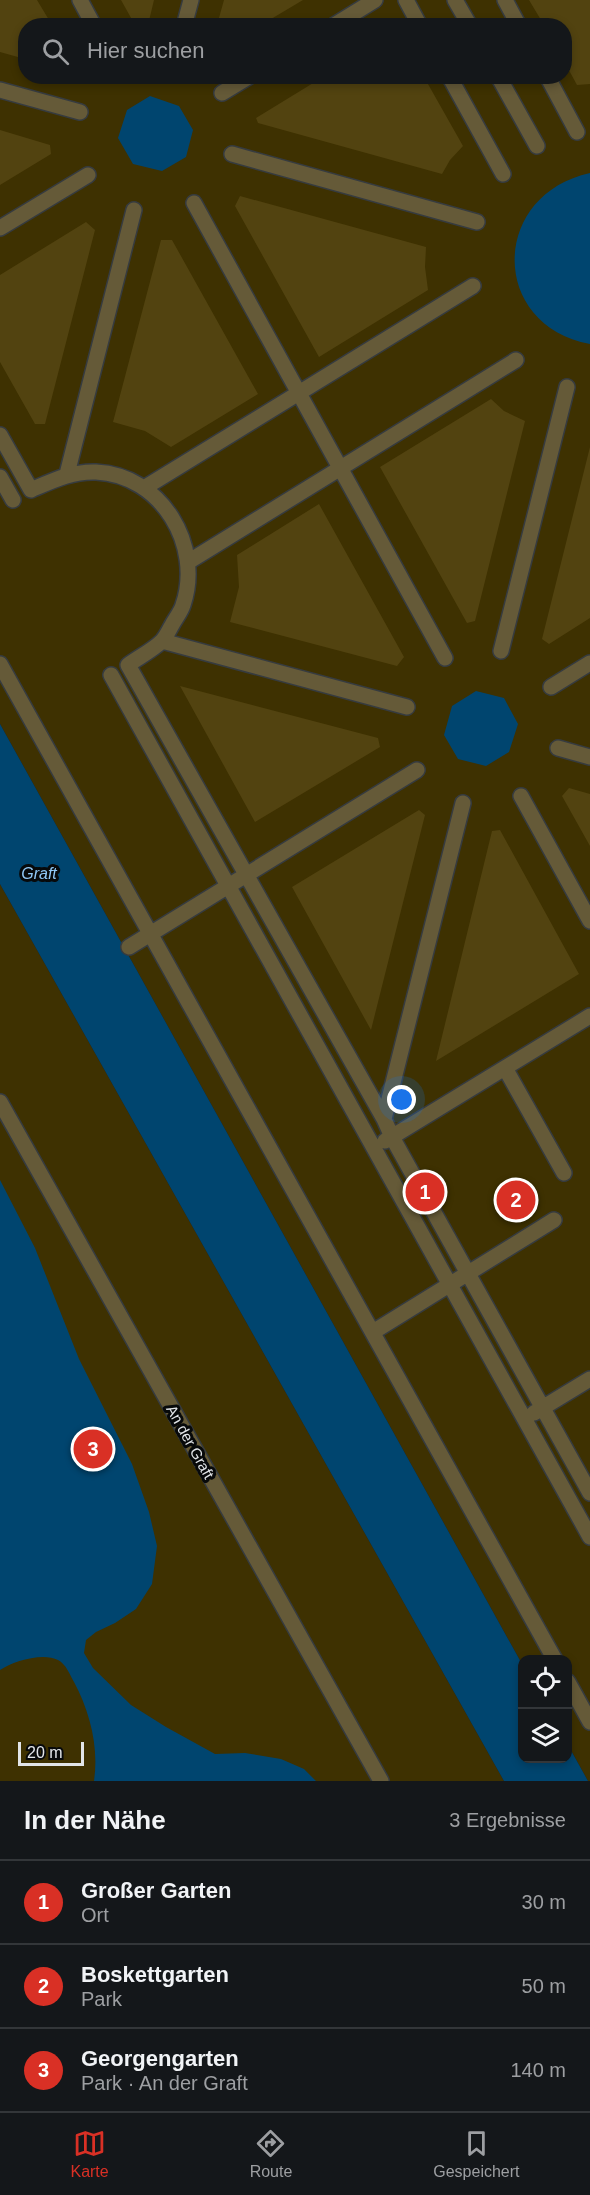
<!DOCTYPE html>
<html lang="de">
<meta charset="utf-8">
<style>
:root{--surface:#14171a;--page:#212427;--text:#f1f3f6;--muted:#9d9fa2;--line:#333639;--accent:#d93025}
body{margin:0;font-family:Arial,sans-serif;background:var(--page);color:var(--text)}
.controls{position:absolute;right:18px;bottom:18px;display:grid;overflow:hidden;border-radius:12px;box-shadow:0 3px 9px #0003}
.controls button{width:54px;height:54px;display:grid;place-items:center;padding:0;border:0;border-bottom:2px solid var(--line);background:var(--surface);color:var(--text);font:30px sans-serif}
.scale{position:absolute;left:18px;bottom:15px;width:66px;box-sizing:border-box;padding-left:6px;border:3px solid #e2e5e8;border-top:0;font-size:16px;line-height:21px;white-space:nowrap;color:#e2e5e8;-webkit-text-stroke:4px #07090a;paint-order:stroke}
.you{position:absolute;left:402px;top:1100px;width:21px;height:21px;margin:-15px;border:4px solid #fff;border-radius:50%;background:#1a73e8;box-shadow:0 0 0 9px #1a73e833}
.badge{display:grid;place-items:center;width:39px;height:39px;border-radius:50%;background:var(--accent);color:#fff;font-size:20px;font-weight:700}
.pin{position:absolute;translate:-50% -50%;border:3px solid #fff;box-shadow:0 2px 6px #0006}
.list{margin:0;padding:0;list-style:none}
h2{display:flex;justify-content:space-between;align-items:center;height:78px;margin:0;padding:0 24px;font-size:26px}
h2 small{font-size:20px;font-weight:400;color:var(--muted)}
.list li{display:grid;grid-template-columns:39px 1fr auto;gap:18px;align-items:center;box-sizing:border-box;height:84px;padding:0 24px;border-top:2px solid var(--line)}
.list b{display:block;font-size:22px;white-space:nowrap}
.list p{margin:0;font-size:20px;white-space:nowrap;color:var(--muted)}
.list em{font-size:20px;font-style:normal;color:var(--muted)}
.icon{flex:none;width:33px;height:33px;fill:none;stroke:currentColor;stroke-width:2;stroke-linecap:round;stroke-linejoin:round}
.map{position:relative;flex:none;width:590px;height:1781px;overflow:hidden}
.search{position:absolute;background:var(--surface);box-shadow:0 3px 9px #0003;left:18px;right:18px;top:18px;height:66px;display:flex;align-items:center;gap:15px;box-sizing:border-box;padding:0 21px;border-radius:24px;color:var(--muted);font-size:22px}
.sheet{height:330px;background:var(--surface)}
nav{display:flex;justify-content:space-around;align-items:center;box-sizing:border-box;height:84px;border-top:2px solid var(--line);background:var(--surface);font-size:16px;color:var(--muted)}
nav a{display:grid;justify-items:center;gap:3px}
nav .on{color:var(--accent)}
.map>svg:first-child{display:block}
</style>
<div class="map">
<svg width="590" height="1781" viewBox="0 0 590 1781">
<rect width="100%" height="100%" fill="#1a1f23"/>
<path fill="#3e3101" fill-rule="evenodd" d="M0,0H590V1781H588L568,1745V1660H522V1664L0,724ZM26,26H564V76H26Z
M0,884L504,1781H385L0,1093Z
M0,1117L373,1781H0Z"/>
<path fill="#524310" d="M0,0H37L52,25L26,26L25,59L0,52Z
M121,0H154L148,25H135Z
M224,0H303L261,25H217Z
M529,0H590V84L577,85L565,63L564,26L544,25Z
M323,77H424L463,146L450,160L442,174L258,123L256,118Z
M0,130L50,145L51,154L0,185Z
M240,196L426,247L425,267L428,290L319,357L235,206Z
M86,222L95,230L45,424H35L0,362V275Z
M161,240H172L258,394L171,447L145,431L113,422Z
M491,399L504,411L525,421L475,621L467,623L380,467Z
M590,447V618L549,644L542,639Z
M319,504L404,657L397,666L230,622L239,587L237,555Z
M180,686L378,738L380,747L255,822Z
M569,788L590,794V846L562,796Z
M419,810L425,815L371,1030L292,887Z
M500,830L579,974L436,1061L492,831Z"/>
<path fill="#00456f" d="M150,96L179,106L193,130L186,157L162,171L133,164L118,138L127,110Z
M590,173V344C489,325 490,195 590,173Z
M476,691L504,698L518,724L509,752L486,766L458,759L444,735L452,706Z
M0,724L522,1664V1758H568V1745L588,1781H504L0,884Z
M0,1180L35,1248L79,1359L132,1464L149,1512L157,1546L152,1584L136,1609L115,1623L96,1632L86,1640L84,1653L93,1668L131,1705L166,1727L215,1754L245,1753L281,1759L304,1769L316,1781H94C99,1747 90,1712 74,1682C70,1675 66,1664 58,1660C43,1652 13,1661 0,1670Z"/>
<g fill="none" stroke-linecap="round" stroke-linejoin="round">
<g stroke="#363b3f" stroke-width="18">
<path id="pedestrian" d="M80,0L94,26
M406,0L420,26
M455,0L470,26
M505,0L519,26
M184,26L191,0
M333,26L375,0
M449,76L503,174
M498,76L537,146
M547,76L577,132
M0,90L80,112
M222,93L250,76
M232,154L477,222
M194,203L445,658
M0,228L88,175
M0,435L31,490C52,481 72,471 96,472C162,475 203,546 183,605C181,612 175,619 172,625C169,630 166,637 162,641C153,650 139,657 128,665L384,1119L392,1137L590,1493
M67,474L134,210
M0,477L13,500
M144,488L473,286
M188,562L516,360
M162,641L407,707
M501,651L567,387
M0,664L555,1660
M111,675L590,1537
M551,687L590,663
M558,748L590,757
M521,796L590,921
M129,947L417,770
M505,1068L564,1173
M384,1119L463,803
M385,1141L590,1016
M373,1332L554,1220
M534,1413L590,1379
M568,1682L590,1722"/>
</g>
<g stroke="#363b3f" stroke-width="18">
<path id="minor" d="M0,1102L381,1781"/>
</g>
<use href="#pedestrian" stroke="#655a38" stroke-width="15"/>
<use href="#minor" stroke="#655a38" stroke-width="15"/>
</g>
<g text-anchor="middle" stroke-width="6" stroke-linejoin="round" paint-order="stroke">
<g font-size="15" fill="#e2e5e8" stroke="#07090a">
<text transform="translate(190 1442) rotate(61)" y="5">An der Graft</text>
</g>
<g font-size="16" font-style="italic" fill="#90c8f6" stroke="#07090a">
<text x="39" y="879">Graft</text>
</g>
</g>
</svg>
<div class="controls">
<button><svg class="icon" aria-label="locate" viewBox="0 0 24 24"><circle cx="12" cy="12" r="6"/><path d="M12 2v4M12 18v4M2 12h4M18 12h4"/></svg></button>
<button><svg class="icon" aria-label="layers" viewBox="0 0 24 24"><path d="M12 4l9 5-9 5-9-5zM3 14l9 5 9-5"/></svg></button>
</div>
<div class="scale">20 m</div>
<div class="you"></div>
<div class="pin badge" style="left:425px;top:1192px">1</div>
<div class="pin badge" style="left:516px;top:1200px">2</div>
<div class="pin badge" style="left:93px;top:1449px">3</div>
<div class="search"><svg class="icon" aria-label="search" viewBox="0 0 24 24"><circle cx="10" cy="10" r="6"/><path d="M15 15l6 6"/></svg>Hier suchen</div>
</div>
<section class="sheet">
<h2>In der Nähe<small>3 Ergebnisse</small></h2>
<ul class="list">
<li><span class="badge">1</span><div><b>Großer Garten</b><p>Ort</p></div><em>30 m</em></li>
<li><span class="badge">2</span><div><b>Boskettgarten</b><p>Park</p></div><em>50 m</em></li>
<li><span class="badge">3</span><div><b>Georgengarten</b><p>Park · An der Graft</p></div><em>140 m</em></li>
</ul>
</section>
<nav>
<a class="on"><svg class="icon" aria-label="map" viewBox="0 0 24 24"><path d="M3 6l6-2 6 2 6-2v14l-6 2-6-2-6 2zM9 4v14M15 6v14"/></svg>Karte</a>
<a><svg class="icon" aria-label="directions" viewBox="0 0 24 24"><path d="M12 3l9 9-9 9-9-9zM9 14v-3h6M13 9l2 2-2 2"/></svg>Route</a>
<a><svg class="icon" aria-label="saved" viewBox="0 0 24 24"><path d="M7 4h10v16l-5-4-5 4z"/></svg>Gespeichert</a>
</nav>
